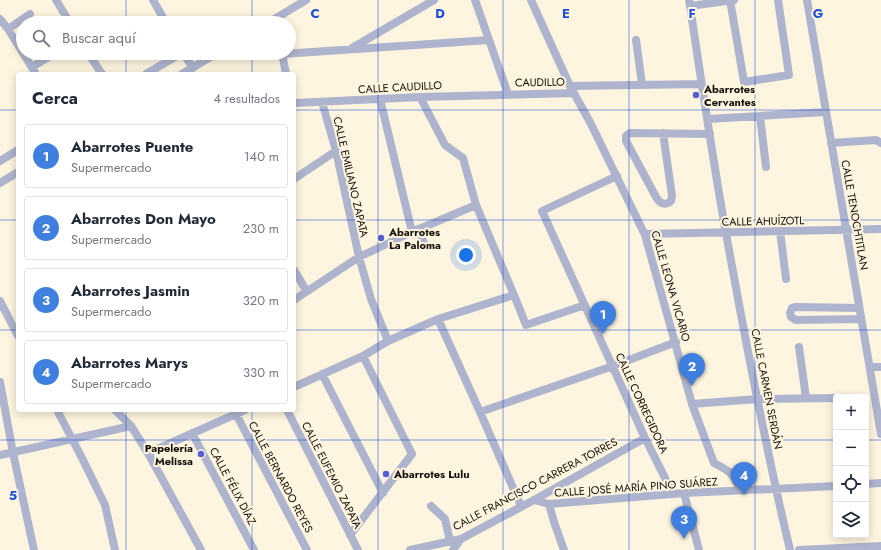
<!DOCTYPE html>
<html lang="es">
<meta charset="utf-8">
<style>
:root{--surface:#fff;--page:#f2f2f3;--text:#1f2937;--muted:#747a83;--line:#e0e1e3;--accent:#555dd4}
body{margin:0;font-family:Jost,sans-serif;background:var(--page);color:var(--text)}
.controls{position:absolute;right:12px;bottom:12px;display:grid;overflow:hidden;border-radius:4px;box-shadow:0 2px 10px #0003}
.controls button{width:36px;height:36px;display:grid;place-items:center;padding:0;border:0;border-bottom:1px solid var(--line);background:var(--surface);color:var(--text);font:20px sans-serif}
.you{position:absolute;left:466px;top:255px;width:14px;height:14px;margin:-10px;border:3px solid #fff;border-radius:50%;background:#1a73e8;box-shadow:0 0 0 6px #1a73e833}
.badge{display:grid;place-items:center;width:26px;height:26px;border-radius:50%;background:var(--accent);color:#fff;font-size:13px;font-weight:700}
.pin{position:absolute;translate:-50% -33px;filter:drop-shadow(0 1px 2px #0008)}
.pin::after{content:'';position:absolute;top:21px;width:14px;height:12px;background:inherit;clip-path:polygon(0 0,100% 0,50% 100%)}
.list{margin:0;padding:0;list-style:none}
h2{display:flex;justify-content:space-between;align-items:center;height:52px;margin:0;padding:0 16px;font-size:17px}
h2 small{font-size:13px;font-weight:400;color:var(--muted)}
.list li{display:grid;grid-template-columns:26px 1fr auto;gap:12px;align-items:center;box-sizing:border-box;height:64px;margin:0 8px 8px;padding:0 8px;border:1px solid var(--line);border-radius:4px}
.list b{display:block;font-size:15px;white-space:nowrap}
.list p{margin:0;font-size:13px;white-space:nowrap;color:var(--muted)}
.list em{font-size:13px;font-style:normal;color:var(--muted)}
.icon{flex:none;width:22px;height:22px;fill:none;stroke:currentColor;stroke-width:2;stroke-linecap:round;stroke-linejoin:round}
.map{position:relative;flex:none;width:881px;height:550px;overflow:hidden}
.search{position:absolute;background:var(--surface);box-shadow:0 2px 10px #0003;left:16px;top:16px;width:280px;height:44px;display:flex;align-items:center;gap:10px;box-sizing:border-box;padding:0 14px;border-radius:22px;color:var(--muted);font-size:15px}
.panel{position:absolute;background:var(--surface);box-shadow:0 2px 10px #0003;left:16px;top:72px;width:280px;height:340px;border-radius:4px}
.map>svg:first-child{display:block}
</style>
<div class="map">
<svg width="881" height="550" viewBox="0 0 881 550">
<rect width="100%" height="100%" fill="#fdf5df"/>
<g fill="none" stroke-linecap="round" stroke-linejoin="round">
<path stroke="#aeb4cd" stroke-width="8" d="M56,0L70,23
M153,0L166,23
M475,0L508,94
M531,0L570,86L591,124L645,235L692,404L714,463C729,471 734,473 740,490
M689,0C701,78 712,156 726,233C745,339 765,445 790,550
M730,0L744,82L789,75L778,0
M807,0L881,434
M690,6L734,0
M0,19L8,29L36,74
M268,23L306,0
M8,29L30,14
M636,40L642,84
M352,48L434,0
M88,53L102,74
M183,53L193,68
M282,53L286,74
M282,54L489,40
M32,67L55,53
M146,74L182,53
M182,74L217,53
M570,86L702,84
M420,97L445,145L463,158L476,205L514,295L526,325L585,305
M380,99L412,232
M322,102L336,151L359,257L371,299L388,341
M294,103L420,97L574,93
M760,116L766,167
M708,119L826,112
M663,133L672,196L671,201C665,206 660,204 656,197L626,141V136L630,133L710,134
M831,143L876,140L881,143
M0,161L18,150
M617,176L542,211L645,438L673,494
M294,179L336,151
M0,183L18,172
M418,229L424,243
M780,231L786,279
M645,234L881,229
M294,270L306,290
M294,300L359,257L412,232L476,205
M0,301L18,336
M859,308L796,307L792,308L790,313L791,317L796,320L861,319
M438,319L480,412L521,506
M799,347L806,398
M870,367H881
M322,374L383,493
M0,382L13,453L34,550
M294,387L363,356L388,341L438,319L514,295
M692,404L757,399L836,398
M57,410L83,460L105,505L115,550
M115,410L131,426L148,453L201,550
M287,410L358,550
M480,412L613,366L676,342
M236,414L307,550
M192,433L254,550
M148,453L245,410
M0,455L131,426
M866,484L881,483
M684,493L699,550
M534,500L549,504L684,493L836,486
M549,504L554,522L564,550
M431,506L445,519L450,541
M350,535L412,454L363,356
M410,550L461,539L534,500L645,438
M453,550L461,539
M799,550L881,546"/>
</g>
<path fill="none" stroke="#1d4ed8" stroke-width="1" stroke-opacity="0.55" d="M126,0V23M252,0V23M378,0V550M503,0V550M629,0V550M755,0V550M126,53V74M252,53V74M0,110H18M294,110H881M0,220H18M294,220H881M0,330H18M294,330H881M126,410V550M252,410V550M0,440H836M866,440H881"/>
<g fill="#555dd4" stroke="#fdf5df" stroke-width="1.5">
<circle cx="696" cy="95" r="4"/>
<circle cx="381" cy="238" r="4"/>
<circle cx="201" cy="454" r="4"/>
<circle cx="386" cy="474" r="4"/>
</g>
<g text-anchor="middle" stroke-width="4" stroke-linejoin="round" paint-order="stroke">
<g font-size="11" fill="#120f08" stroke="#fdf5df">
<text transform="translate(540 82) rotate(-1)" y="4">CAUDILLO</text>
<text transform="translate(400 87) rotate(-3)" y="4">CALLE CAUDILLO</text>
<text transform="translate(351 177) rotate(77)" y="4">CALLE EMILIANO ZAPATA</text>
<text transform="translate(855 215) rotate(80)" y="4">CALLE TENOCHTITLAN</text>
<text transform="translate(763 221) rotate(-1)" y="4">CALLE AHUÍZOTL</text>
<text transform="translate(671 286) rotate(74)" y="4">CALLE LEONA VICARIO</text>
<text transform="translate(767 389) rotate(79)" y="4">CALLE CARMEN SERDÁN</text>
<text transform="translate(642 403) rotate(65)" y="4">CALLE CORREGIDORA</text>
<text transform="translate(332 475) rotate(63)" y="4">CALLE EUFEMIO ZAPATA</text>
<text transform="translate(281 477) rotate(62)" y="4">CALLE BERNARDO REYES</text>
<text transform="translate(535 484) rotate(-28)" y="4">CALLE FRANCISCO CARRERA TORRES</text>
<text transform="translate(233 486) rotate(62)" y="4">CALLE FÉLIX DÍAZ</text>
<text transform="translate(636 487) rotate(-4)" y="4">CALLE JOSÉ MARÍA PINO SUÁREZ</text>
</g>
<g font-size="11" font-weight="bold" fill="#120f08" stroke="#fdf5df" text-anchor="start">
<text x="704" y="93">Abarrotes<tspan x="704" dy="13">Cervantes</tspan></text>
<text x="389" y="236">Abarrotes<tspan x="389" dy="13">La Paloma</tspan></text>
<text x="193" y="452" text-anchor="end">Papelería<tspan x="193" dy="13">Melissa</tspan></text>
<text x="394" y="478">Abarrotes Lulu</text>
</g>
</g>
<g font-size="13" text-anchor="middle" font-weight="bold" fill="#1d4ed8" stroke="#fdf5df" stroke-width="4" stroke-linejoin="round" paint-order="stroke">
<text x="315" y="18">C</text>
<text x="440" y="18">D</text>
<text x="566" y="18">E</text>
<text x="692" y="18">F</text>
<text x="818" y="18">G</text>
<text x="13" y="500">5</text>
</g>
</svg>
<div class="controls">
<button>+</button>
<button>−</button>
<button><svg class="icon" aria-label="locate" viewBox="0 0 24 24"><circle cx="12" cy="12" r="6"/><path d="M12 2v4M12 18v4M2 12h4M18 12h4"/></svg></button>
<button><svg class="icon" aria-label="layers" viewBox="0 0 24 24"><path d="M12 4l9 5-9 5-9-5zM3 14l9 5 9-5"/></svg></button>
</div>
<div class="you"></div>
<div class="pin badge" style="left:603px;top:334px;background:#3f7fe0">1</div>
<div class="pin badge" style="left:692px;top:386px;background:#3f7fe0">2</div>
<div class="pin badge" style="left:684px;top:539px;background:#3f7fe0">3</div>
<div class="pin badge" style="left:744px;top:495px;background:#3f7fe0">4</div>
<div class="search"><svg class="icon" aria-label="search" viewBox="0 0 24 24"><circle cx="10" cy="10" r="6"/><path d="M15 15l6 6"/></svg>Buscar aquí</div>
<section class="panel">
<h2>Cerca<small>4 resultados</small></h2>
<ul class="list">
<li><span class="badge" style="background:#3f7fe0">1</span><div><b>Abarrotes Puente</b><p>Supermercado</p></div><em>140 m</em></li>
<li><span class="badge" style="background:#3f7fe0">2</span><div><b>Abarrotes Don Mayo</b><p>Supermercado</p></div><em>230 m</em></li>
<li><span class="badge" style="background:#3f7fe0">3</span><div><b>Abarrotes Jasmin</b><p>Supermercado</p></div><em>320 m</em></li>
<li><span class="badge" style="background:#3f7fe0">4</span><div><b>Abarrotes Marys</b><p>Supermercado</p></div><em>330 m</em></li>
</ul>
</section>
</div>
